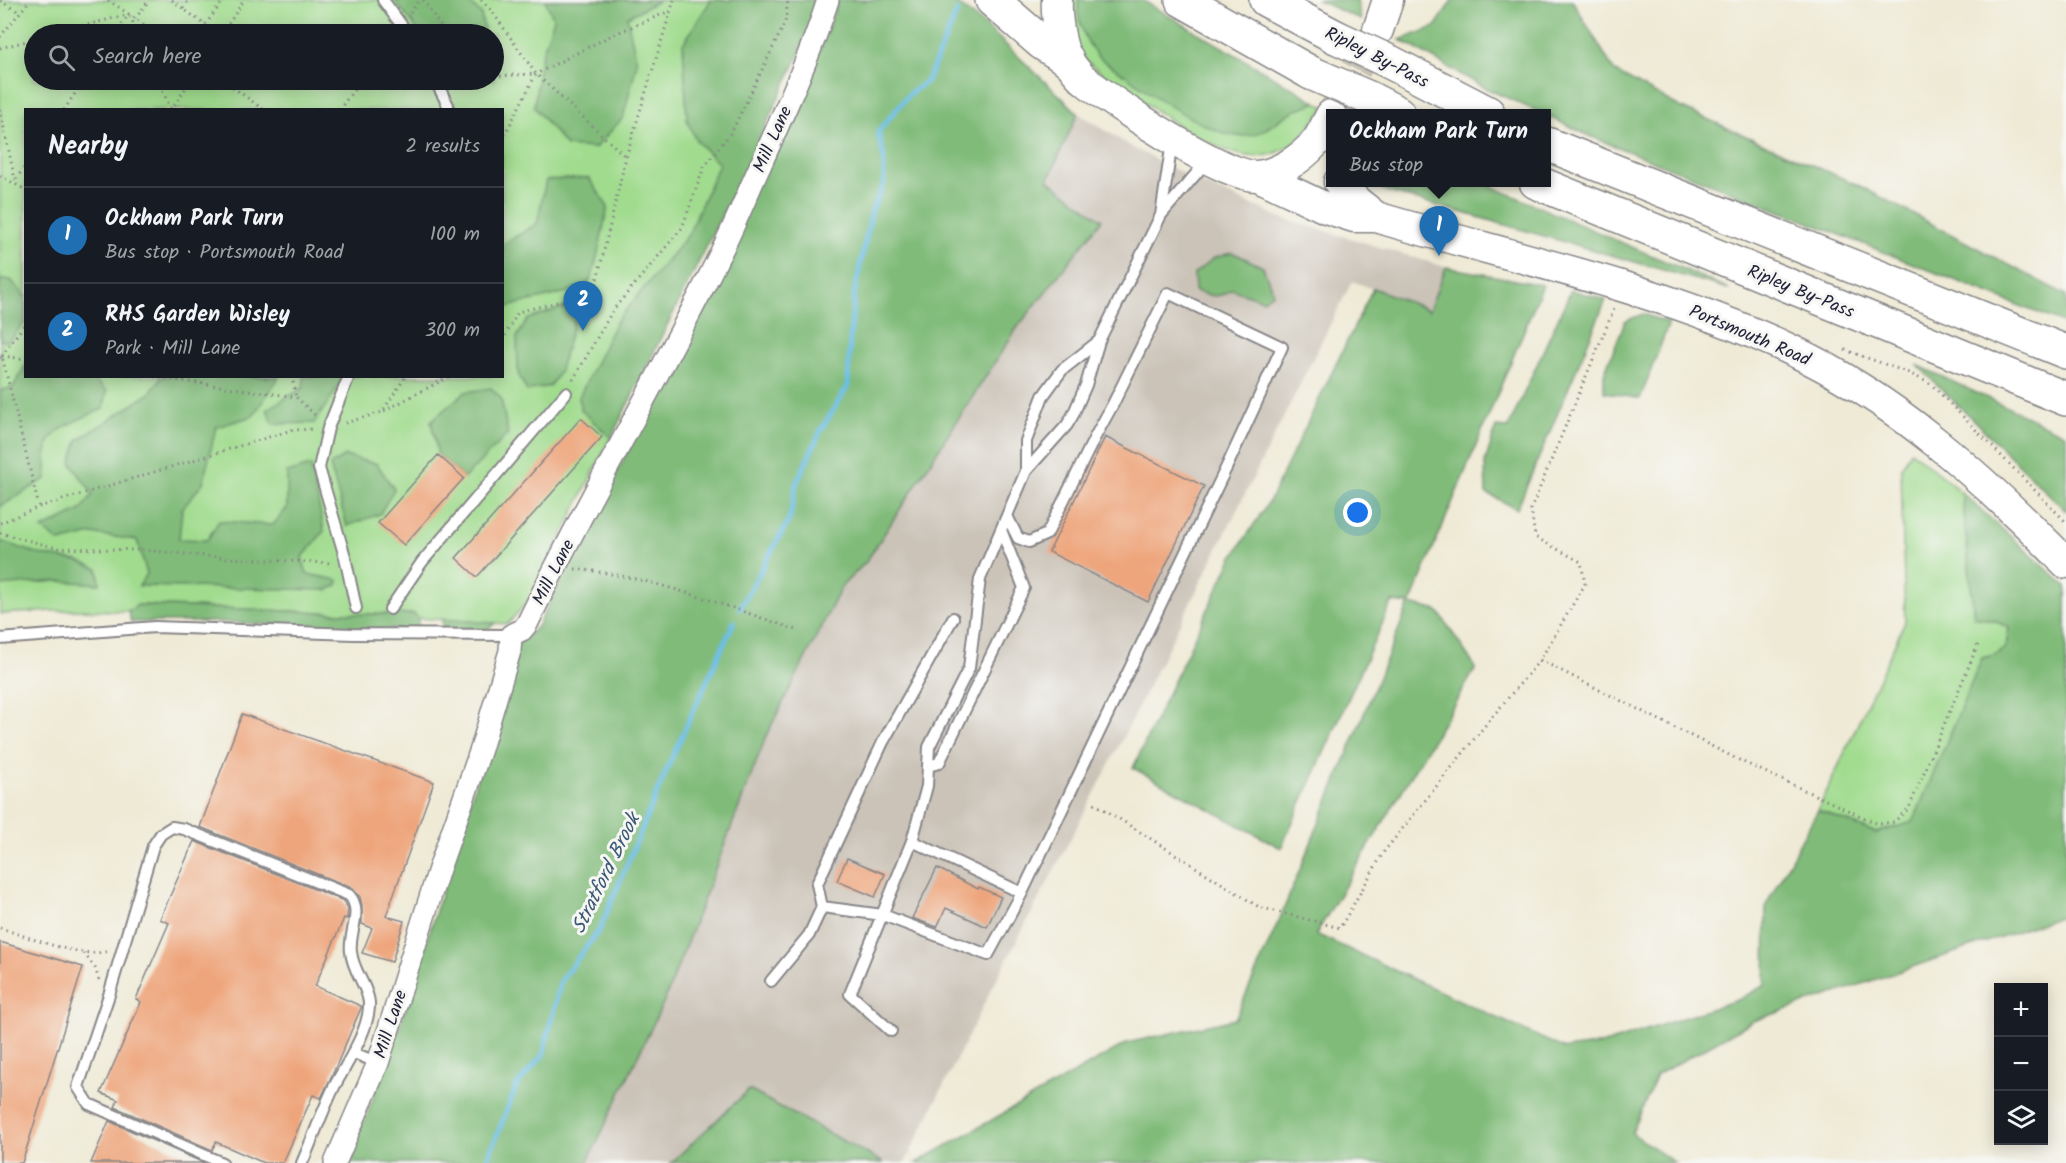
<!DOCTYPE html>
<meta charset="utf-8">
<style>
:root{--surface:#171b24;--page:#242831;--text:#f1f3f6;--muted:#9ea1a6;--line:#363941;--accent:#1f6fb2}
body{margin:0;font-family:Kalam,sans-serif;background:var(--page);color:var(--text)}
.controls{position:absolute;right:18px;bottom:18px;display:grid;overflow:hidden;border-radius:0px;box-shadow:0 3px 15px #0003}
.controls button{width:54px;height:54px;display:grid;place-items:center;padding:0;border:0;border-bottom:2px solid var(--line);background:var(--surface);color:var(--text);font:30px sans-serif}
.you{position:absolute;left:1358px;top:513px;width:21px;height:21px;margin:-15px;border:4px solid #fff;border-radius:50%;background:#1a73e8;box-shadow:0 0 0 9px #1a73e833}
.badge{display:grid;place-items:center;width:39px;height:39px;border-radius:50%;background:var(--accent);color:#fff;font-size:20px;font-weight:700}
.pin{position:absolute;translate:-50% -50px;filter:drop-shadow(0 2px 3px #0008)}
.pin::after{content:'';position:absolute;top:32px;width:21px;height:18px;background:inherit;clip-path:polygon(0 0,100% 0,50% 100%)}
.popup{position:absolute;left:1326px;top:109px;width:225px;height:78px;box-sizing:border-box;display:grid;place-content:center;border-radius:0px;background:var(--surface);filter:drop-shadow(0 2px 4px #0005);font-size:20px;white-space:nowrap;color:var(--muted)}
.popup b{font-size:22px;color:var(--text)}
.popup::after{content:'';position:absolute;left:50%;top:100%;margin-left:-12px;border:12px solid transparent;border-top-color:var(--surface)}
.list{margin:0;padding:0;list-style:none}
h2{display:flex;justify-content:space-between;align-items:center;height:78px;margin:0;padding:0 24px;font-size:26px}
h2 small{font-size:20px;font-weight:400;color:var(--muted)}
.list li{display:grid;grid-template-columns:39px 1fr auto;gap:18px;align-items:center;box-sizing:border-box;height:96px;padding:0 24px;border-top:2px solid var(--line)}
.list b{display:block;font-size:22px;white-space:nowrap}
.list p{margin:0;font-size:20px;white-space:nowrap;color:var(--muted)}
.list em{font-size:20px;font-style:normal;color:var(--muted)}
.icon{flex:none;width:33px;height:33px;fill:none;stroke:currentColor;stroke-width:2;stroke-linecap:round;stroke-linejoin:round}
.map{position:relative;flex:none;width:2066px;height:1163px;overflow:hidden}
.search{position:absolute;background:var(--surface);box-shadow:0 3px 15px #0003;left:24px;top:24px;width:480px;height:66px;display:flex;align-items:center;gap:15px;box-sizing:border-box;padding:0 21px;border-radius:33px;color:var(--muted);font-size:22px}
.panel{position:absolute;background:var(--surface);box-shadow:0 3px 15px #0003;left:24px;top:108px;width:480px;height:270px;border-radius:0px}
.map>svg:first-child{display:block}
</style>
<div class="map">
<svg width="2066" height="1163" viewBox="0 0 2066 1163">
<rect width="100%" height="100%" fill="#f6f6f2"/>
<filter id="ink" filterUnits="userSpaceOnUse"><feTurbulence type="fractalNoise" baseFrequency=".0167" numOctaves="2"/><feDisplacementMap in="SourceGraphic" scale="12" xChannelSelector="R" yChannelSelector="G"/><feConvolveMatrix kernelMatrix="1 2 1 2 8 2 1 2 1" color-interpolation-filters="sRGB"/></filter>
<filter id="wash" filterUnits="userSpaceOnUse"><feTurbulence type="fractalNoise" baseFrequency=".008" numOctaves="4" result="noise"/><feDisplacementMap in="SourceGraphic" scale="24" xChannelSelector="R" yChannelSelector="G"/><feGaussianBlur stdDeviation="1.35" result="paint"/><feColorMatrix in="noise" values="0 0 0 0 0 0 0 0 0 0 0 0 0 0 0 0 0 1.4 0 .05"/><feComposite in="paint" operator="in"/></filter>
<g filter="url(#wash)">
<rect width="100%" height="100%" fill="#efead5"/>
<path fill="#cbc3b8" d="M1078,113L1135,149L1204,184L1282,218L1446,267L1429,310L1352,281L1104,775L992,988L905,1163H884L749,1090L671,1163H587L666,997L767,734L842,586L866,562L1017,328L1101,221L1048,180Z"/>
<path fill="#a0db8e" stroke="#617e64" stroke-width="1.5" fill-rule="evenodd" d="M0,0H819L747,165L531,597L508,624L418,618L414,614H365L139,605L128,611L73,610L0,614ZM34,34H494V80H34ZM26,110H502V376H26Z
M1066,0H1079C1076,20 1086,39 1097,56L1226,134C1256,139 1262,132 1286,115C1294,110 1306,106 1316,102L1325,107C1307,130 1295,151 1263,156C1222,163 1150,106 1118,84C1106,75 1083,62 1076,49C1071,40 1068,11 1066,0Z
M1911,451L1962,493L1974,617L1994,620L2009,628L2006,647L1994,655L1982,659L1913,822L1876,833L1818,810L1905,622L1901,468Z"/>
<path fill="#80bb79" stroke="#516e5a" stroke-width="1.5" d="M394,0H467L481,14L485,34H421Z
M545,0H660L627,17L637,63L623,118L595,148L566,146L534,107L541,57L554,19Z
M711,0H819L798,57L747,165L611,438L581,410L579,397L616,322L688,235L719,164L696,140L687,120L683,44Z
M838,0H952L984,24L1078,113L1048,180L1102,220L1017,328L866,562L842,586L767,734L666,997L587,1163H344L367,1115L402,1020L519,644L537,627L648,412L822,45Z
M1079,0H1142L1316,102C1307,106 1295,109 1287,115C1269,126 1261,137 1238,136C1206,134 1145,90 1119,71C1111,66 1102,61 1097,55C1085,41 1075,17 1079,0Z
M1317,0H1357L1361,20Z
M1452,0H1572L1615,72L1682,108L1858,185L2066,295V324L1592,137L1547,116V113H1541L1487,89L1400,40L1435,27Z
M589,178L608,207C604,221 596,270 590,280C580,294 522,300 503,309V244L537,224L546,180Z
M1366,183H1484L1729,289L1369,186Z
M1231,253L1236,254L1263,267L1273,293L1263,300L1231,289C1220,300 1208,295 1195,291L1194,274L1214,258Z
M1446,267L1543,285L1410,604L1438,611L1476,668L1316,934L1565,1049L1604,1044L1740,999L1765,985L1766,905L1818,810L1876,833L1913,822L1982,658L1994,655L2006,647L2009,628L1994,620L1974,617L1962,493L2066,586V915L1753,1021L1657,1075L1632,1133L1675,1163H916L1127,1043L1235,1019L1280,918L1409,604L1392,602L1281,848L1133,768L1232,558L1270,500L1373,288L1429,310Z
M0,280H11L25,296V322L8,342L0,340Z
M1571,290L1606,300L1517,509L1486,493L1485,462L1496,427L1508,428Z
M561,308L577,311L559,373L550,386L527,391L518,374L517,337L528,319Z
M1643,314L1669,323L1640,399L1604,392V374L1625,321Z
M1917,365L2066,435V511Z
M25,366L26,376L82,377L93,379L107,391L103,409C87,416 55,427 48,444C45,454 46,468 47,478L0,507V391L13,387Z
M163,376L279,377L253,416L216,427L203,483L182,509L179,539L207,540L219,521L273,525L287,508V473L311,466L324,531L302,558L307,574L338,580V585L328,590L139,586L147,574L137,540L92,534L60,542L42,529L81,510L93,494L71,463L78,440L149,394Z
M304,377H343L342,382L314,423L273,424L267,409L303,388Z
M491,388L501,398L508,434L464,478L438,455L431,421L465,392Z
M345,456L377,464L394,489L380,514L347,526L330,465Z
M0,541L42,555L78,561L98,569L100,584L57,581L0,586Z
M138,605L365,614H414L418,618V629H371L218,622H131L128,611Z
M442,619L495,623L487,630L443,628Z
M749,1090L884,1163H671Z"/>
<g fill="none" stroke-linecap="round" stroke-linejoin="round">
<path stroke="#69bde5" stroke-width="5" d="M740,608L790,518L796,484L821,430L848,386L850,338L855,290L872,210L884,183V159L878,132L909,94L927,81L958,10
M486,1163L517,1085L543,1055L561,980L600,929L669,764L734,622"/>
</g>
<g id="blocks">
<path fill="#eea57c" d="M581,418L602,437L477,577L456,558Z
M1105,437L1204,486L1148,602L1049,552Z
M438,455L464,478L404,545L378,523Z
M242,714L434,782L386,916L404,921L392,962L362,953L372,928L362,924V906L360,897L352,888L200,827Z
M194,841L344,901L348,909L347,919L344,918L315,986L361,1006V1008L334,1071L321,1098L313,1095L283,1163H264L216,1142L212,1150L115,1107L118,1100L101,1093L141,1002L136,999L169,923L160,919Z
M847,858L885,874L875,897L837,881Z
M937,868L978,889L979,887L1001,897L987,927L946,908L937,927L912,918Z
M0,942L83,967L22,1163H0Z
M109,1121L204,1163H91Z"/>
</g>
</g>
<g filter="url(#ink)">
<use href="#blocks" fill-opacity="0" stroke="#888688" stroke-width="1.5"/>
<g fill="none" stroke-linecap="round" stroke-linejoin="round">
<path stroke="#c6c2b6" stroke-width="30" stroke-dasharray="30 15" stroke-linecap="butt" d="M1334,109L1378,30"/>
<g stroke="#888688" stroke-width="14">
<path id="service" d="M383,0L408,34
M435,80L448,105L447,110
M1161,215L1172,142
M349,376L328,428L319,468L345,557L356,608
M1026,471V441L1043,396L1062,370L1099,341
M390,609L422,562L566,393
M953,618L883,742L817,884L822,907L883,915L988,955L1022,893
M0,639L155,627L353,634L511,635
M928,766L939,763L1024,588L1001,530
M912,841L1022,893L1229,462L1282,347L1168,293L1113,404L1095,437L1047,534L1029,542L1018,538L1007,516
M771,981L809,935L822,907
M891,1031L850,994L912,841L927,786L929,747L969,668L980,579L1026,471L1067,425L1073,415L1086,385L1099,341L1161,215L1201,168L1211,165
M354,1053L378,1063
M222,1163L89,1104L78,1087L109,995L153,846L161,834L172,827L184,829L349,895C364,911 348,933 351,952C353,972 368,986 369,1003C370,1030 346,1064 334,1087C322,1112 313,1138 302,1163"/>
</g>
<g stroke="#888688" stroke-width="24">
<path id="minor" d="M335,1163L378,1063L439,869L481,749L510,651L511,635L522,630L527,624C587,499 659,379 720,254C735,225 747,194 761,164C785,110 810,56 828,0"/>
</g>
<g stroke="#888688" stroke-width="33">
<path id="secondary" d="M1057,0C1056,15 1060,49 1069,62C1074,69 1080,77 1087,82C1114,104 1226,178 1257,176C1278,174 1301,159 1315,143C1322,135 1326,124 1331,115
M1378,30L1388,0
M1258,176L1326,208L1354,217H1376C1514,258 1656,287 1787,348C1895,398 1984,479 2066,563
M1339,182L1356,201L1376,217"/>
</g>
<g stroke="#888688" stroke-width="36">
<path id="trunk" d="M992,0L1042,43L1067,59
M1182,0L1311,73
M1266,0L1336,37
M1390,62L1488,113
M1369,98L1398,113
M1547,144L2066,352
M1536,182L2066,399"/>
</g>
<path stroke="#888688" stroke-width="3" stroke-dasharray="1.5 4.5" stroke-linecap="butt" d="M108,0L158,34
M172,0L205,25L224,0
M423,0L446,34
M481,0L491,10L536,74L626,157
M0,1L21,13
M183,8L189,0
M410,13L419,0
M130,16L138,34
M135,19L149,0
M53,34L129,14
M115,34L129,14
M222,34L244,0
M0,37L30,0
M0,48L34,39
M494,76L536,74
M158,80L171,110
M223,80L264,110
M0,109L15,180
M64,110L84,80
M171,110L191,80
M339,110L361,80
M502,140L536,74L612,35L670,11
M0,176L26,190
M16,179L26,165
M502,341L518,312L594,293L626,157L674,0
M1845,350L1909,373L1931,384L2066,522
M2,356L26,322
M2,356L26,359
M0,358L2,356L39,507
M148,376L296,397L317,417
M292,376L296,397
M573,380L613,310L682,228L704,167L732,131L785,23L788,0
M384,411L450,376
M345,423L382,412L406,376
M0,523L39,507L292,430L315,429
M0,533L57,548L143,550L227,558L332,563
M575,569C651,576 725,606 797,630
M1540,660L1743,762L1878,824L1894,822L1909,808L1979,642
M1094,803L1259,907L1340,928L1383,853L1487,723L1540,660L1585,584L1581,562L1535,537L1531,509L1614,309
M0,928C26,936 84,960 108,951
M84,953L95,968L99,980"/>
<use href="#service" stroke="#fff" stroke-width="10"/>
<use href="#minor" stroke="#fff" stroke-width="21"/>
<use href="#secondary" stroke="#fff" stroke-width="30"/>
<use href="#trunk" stroke="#fff" stroke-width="33"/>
<g stroke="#888688" stroke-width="36" stroke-linecap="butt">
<path id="trunk-bridge" d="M1336,37L1390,62
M1311,73L1369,98"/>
</g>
<use href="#trunk-bridge" stroke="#fff" stroke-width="33"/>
</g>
</g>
<g text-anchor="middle" stroke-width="6" stroke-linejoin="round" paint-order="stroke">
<g font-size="18" fill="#22223b" stroke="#f6f6f2">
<text transform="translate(1377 57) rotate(27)" y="6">Ripley By-Pass</text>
<text transform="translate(772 139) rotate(-66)" y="6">Mill Lane</text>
<text transform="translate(1801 291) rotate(22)" y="6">Ripley By-Pass</text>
<text transform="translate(1750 335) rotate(23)" y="6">Portsmouth Road</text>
<text transform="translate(553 572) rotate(-63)" y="6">Mill Lane</text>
<text transform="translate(390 1024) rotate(-72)" y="6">Mill Lane</text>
</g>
<g font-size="20" font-style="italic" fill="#3b5876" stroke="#f6f6f2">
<text transform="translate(605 873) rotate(-64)" y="7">Stratford Brook</text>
</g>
</g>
</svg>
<div class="controls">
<button>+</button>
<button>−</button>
<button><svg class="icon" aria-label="layers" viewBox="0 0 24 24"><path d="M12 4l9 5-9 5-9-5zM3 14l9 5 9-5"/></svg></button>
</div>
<div class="you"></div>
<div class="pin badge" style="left:1439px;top:256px">1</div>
<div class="popup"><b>Ockham Park Turn</b>Bus stop</div>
<div class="pin badge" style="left:583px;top:331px">2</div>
<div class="search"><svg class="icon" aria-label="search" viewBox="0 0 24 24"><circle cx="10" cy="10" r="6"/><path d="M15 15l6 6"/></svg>Search here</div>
<section class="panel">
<h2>Nearby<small>2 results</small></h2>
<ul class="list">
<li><span class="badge">1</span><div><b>Ockham Park Turn</b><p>Bus stop · Portsmouth Road</p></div><em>100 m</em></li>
<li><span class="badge">2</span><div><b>RHS Garden Wisley</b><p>Park · Mill Lane</p></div><em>300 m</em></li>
</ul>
</section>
</div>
